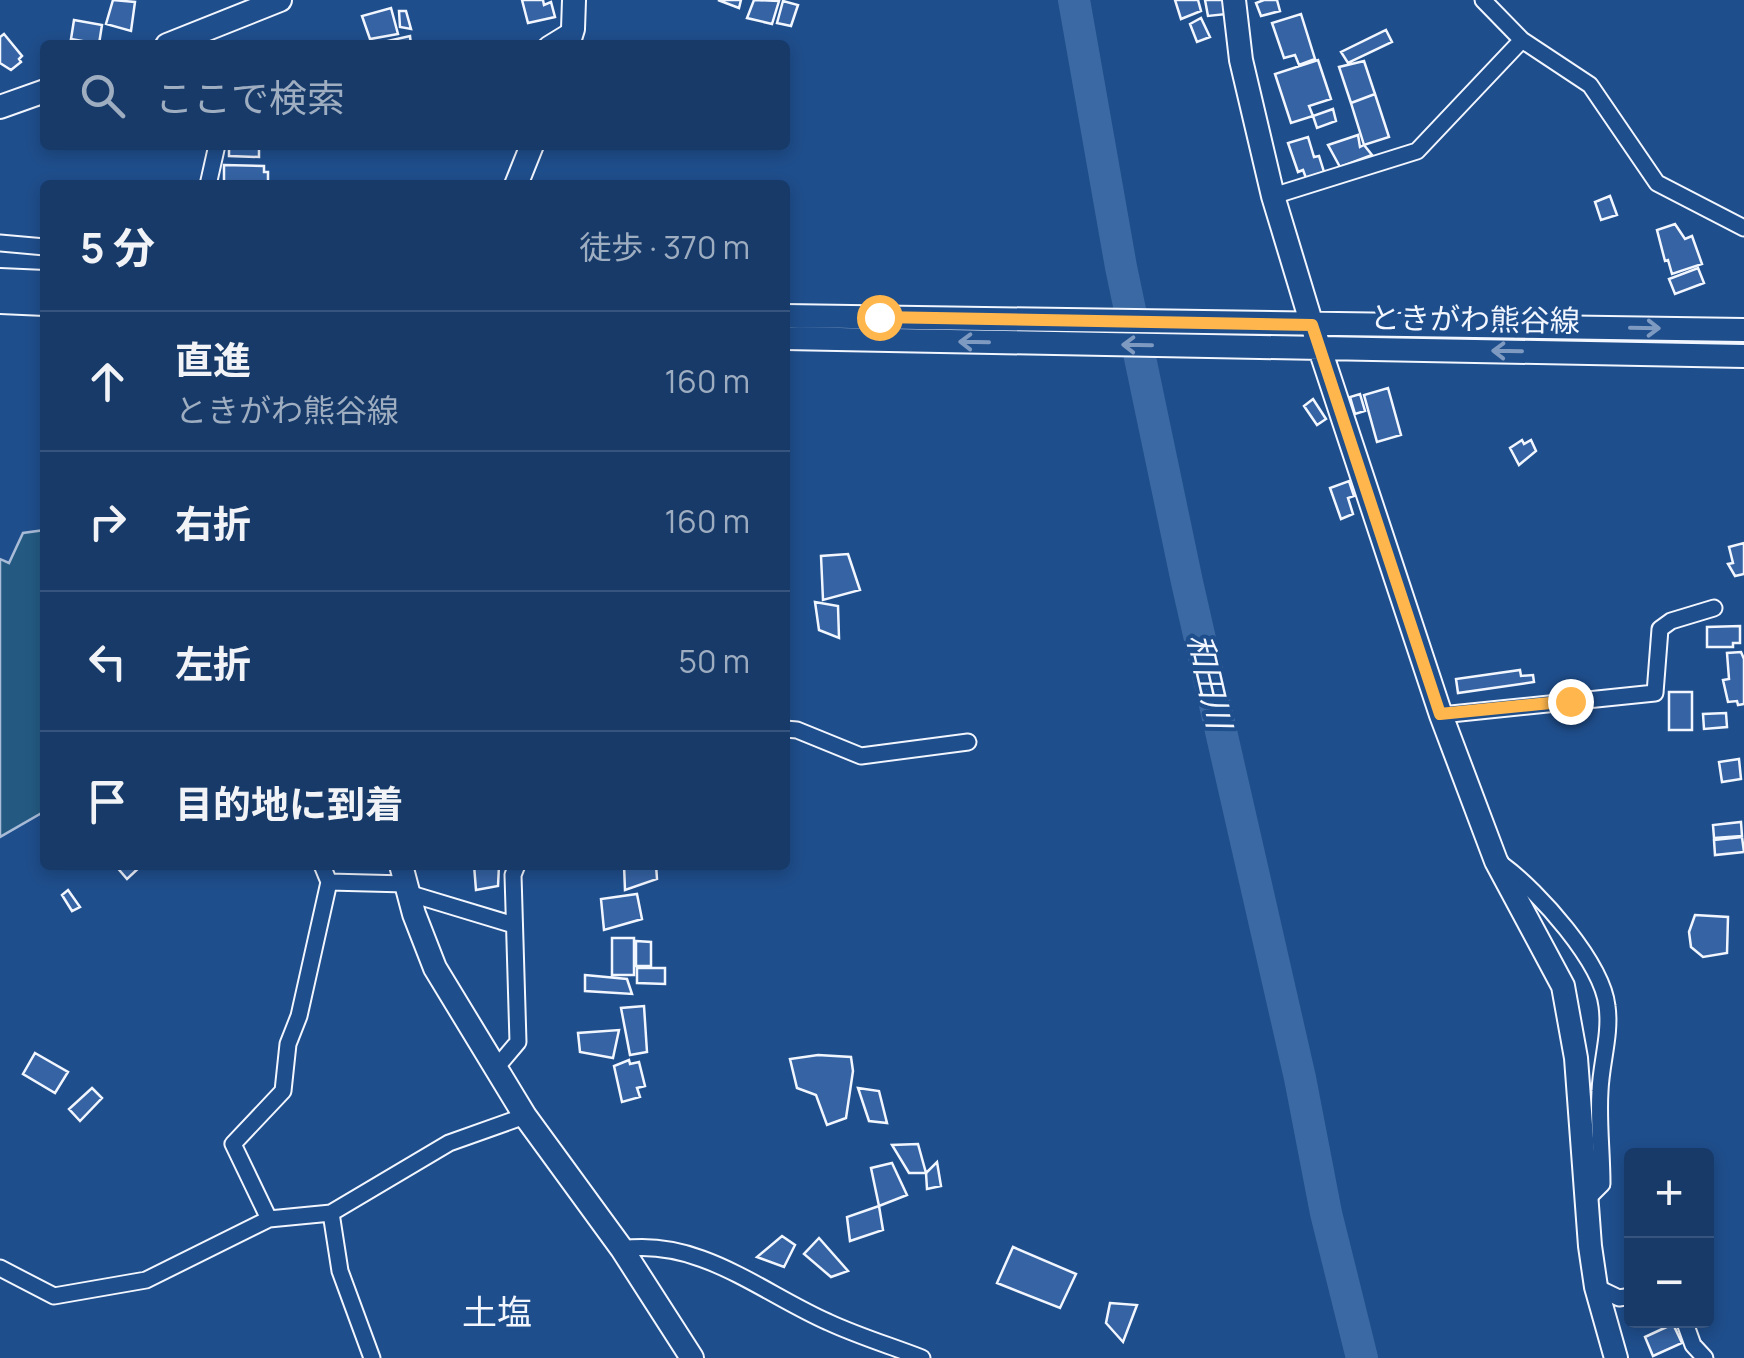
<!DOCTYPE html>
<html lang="ja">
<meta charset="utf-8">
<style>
:root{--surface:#173a69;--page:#20416f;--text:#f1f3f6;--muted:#9eadc0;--line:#36547d}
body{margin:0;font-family:Manrope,"Noto Sans JP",sans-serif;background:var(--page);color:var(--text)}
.controls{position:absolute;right:30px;bottom:30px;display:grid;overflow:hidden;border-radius:10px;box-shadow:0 5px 15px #0003}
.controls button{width:90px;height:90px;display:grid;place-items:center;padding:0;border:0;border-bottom:2px solid var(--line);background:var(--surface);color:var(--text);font:50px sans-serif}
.stop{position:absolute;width:30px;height:30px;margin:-22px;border:8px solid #ffb74d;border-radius:50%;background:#fff}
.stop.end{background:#ffb74d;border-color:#fff;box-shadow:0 2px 10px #0008}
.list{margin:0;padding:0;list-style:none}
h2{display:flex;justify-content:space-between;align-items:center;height:130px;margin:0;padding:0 40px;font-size:42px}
h2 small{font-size:32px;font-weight:400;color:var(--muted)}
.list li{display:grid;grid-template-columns:65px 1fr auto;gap:30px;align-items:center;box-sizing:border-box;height:140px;padding:0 40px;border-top:2px solid var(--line)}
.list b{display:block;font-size:38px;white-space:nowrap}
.list p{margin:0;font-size:32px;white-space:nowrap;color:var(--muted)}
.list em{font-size:32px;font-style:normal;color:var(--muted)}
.icon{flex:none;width:55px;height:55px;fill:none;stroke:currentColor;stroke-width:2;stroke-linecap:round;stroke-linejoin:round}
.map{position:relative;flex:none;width:1744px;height:1358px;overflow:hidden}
.search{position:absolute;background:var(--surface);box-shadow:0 5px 15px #0003;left:40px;top:40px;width:750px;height:110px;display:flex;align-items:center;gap:25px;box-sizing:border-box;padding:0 35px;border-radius:10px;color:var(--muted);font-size:38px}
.panel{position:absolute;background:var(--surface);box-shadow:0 5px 15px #0003;left:40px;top:180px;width:750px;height:690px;border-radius:10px}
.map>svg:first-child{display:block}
</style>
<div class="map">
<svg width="1744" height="1358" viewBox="0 0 1744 1358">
<rect width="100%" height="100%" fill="#1f4e8c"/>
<path fill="#245a82" stroke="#a8bbd7" stroke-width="2.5" d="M45,530V811L0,837V559L9,563L23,533Z"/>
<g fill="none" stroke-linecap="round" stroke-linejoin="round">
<path stroke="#3b69a3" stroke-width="32" d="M1074,0L1121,267L1187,582L1300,1078L1326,1213L1362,1358"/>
</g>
<path fill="#3563a3" stroke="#f2f6ff" stroke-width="2.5" d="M113,0L135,2L131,31L106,24Z
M522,0H543L544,5L551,2L555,17L528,23Z
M718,0H741L739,8Z
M754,0L779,1L772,24L747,18Z
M1175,0H1198L1201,11L1181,19Z
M1205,0H1225L1227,14L1208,16Z
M1264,0H1277L1280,11L1261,16L1256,3Z
M783,1L798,5L791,26L777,23Z
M391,8L398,34L370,39L362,16Z
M399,11H406L411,29L400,27Z
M1301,14L1315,59L1299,65L1295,55L1284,58L1272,23Z
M1201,18L1210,37L1197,42L1190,24Z
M74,20L102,25L99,44L71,39Z
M1386,30L1392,42L1348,63L1341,52Z
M4,34L22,56L19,59L21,62L11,70L0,63V37Z
M410,36L411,45L379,43Z
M1318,60L1331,99L1309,106L1313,116L1291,123L1275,74Z
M1364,61L1375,94L1351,103L1339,67Z
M1375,94L1389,137L1364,145L1351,103Z
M1333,109L1336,121L1317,128L1313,116Z
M1358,135L1360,147L1364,145L1372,155L1340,167L1328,145Z
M1308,137L1314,157L1319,156L1324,172L1306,178L1303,170L1298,172L1288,143Z
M229,145H259V157L229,156Z
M224,165L264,166V172H268V181L224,182Z
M1610,196L1617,215L1601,220L1595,202Z
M1675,224L1685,239L1692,236L1702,264L1672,274L1668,260L1665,261L1657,230Z
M1698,268L1704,283L1675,294L1669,279Z
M1388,388L1401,435L1377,442L1364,395Z
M1360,394L1365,411L1355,414L1350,397Z
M1313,399L1326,419L1317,425L1304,406Z
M1522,440L1524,444L1531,440L1536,451L1519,465L1510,448Z
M1349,481L1354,496L1348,498L1353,514L1341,519L1330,488Z
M1744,543V574L1735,576L1728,564L1733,563L1729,547Z
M848,554L860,590L823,600L821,556Z
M815,602L838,606L839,638L819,630Z
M1740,626V643H1733V647H1707V627Z
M1741,652L1744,659V704L1738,705L1737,701L1728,702L1723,680L1729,679L1727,653Z
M1520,670L1521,676L1533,675L1534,682L1458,693L1456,679Z
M1669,692H1692V730H1669Z
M1726,713L1727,727L1704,729L1703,714Z
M1739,759L1741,779L1722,782L1719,762Z
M1741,822L1742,836L1714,838L1713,825Z
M1742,837L1744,852L1715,855L1714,840Z
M115,865H142L127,879Z
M474,865H499L498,886L476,890Z
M624,865H656L657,879L625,890Z
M68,890L80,907L72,911L62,895Z
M637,894L642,919L604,930L601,899Z
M1695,915L1728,917L1727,953L1703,957L1691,947L1689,932Z
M612,938H634V975H612Z
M636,941L651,942V966H636Z
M637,968H665V984L637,983Z
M585,975L627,979L632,994L585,991Z
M644,1006L647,1052L630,1055L621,1008Z
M619,1030L613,1058L580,1052L578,1033Z
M35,1053L68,1072L55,1093L23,1074Z
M818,1055L851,1057L853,1071L846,1118L827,1125L816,1095L797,1088L790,1059Z
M629,1060L630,1064L639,1062L645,1086L637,1088L640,1097L622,1102L614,1066Z
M92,1088L102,1098L80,1121L69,1109Z
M858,1088L879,1091L887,1123L869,1121Z
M918,1144L926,1173H909L892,1145Z
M937,1162L941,1186L927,1189L926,1173Z
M892,1163L907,1195L879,1206L871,1168Z
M879,1206L883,1230L850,1241L847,1217Z
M782,1236L795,1245L784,1267L757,1257Z
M819,1238L848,1271L831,1277L804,1254Z
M1013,1247L1076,1274L1060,1308L997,1283Z
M1110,1303L1137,1305L1123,1342L1106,1323Z
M1673,1324L1682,1343L1653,1356L1645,1337Z"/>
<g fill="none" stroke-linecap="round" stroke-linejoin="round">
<g stroke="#f2f6ff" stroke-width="19">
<path id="street" d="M1483,0L1522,40L1590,85L1657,183L1744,228
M547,45L573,29
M208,185L217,145
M1273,196L1417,151L1522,40
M0,243L45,247
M1441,715L1655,693L1660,629L1671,621L1714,608
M785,729L797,730L861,756L968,742
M1504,866C1538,891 1602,962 1607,1006C1611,1034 1601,1063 1600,1091C1598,1122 1602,1153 1602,1184L1585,1201
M329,882L406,884
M408,893L514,925
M496,1068L518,1042L513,875L517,865
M331,1213L340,1271L372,1358
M269,1219L233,1144L283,1091L288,1044L299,1016L329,882L322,865
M622,1249C700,1238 762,1293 828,1322C858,1336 891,1346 922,1358
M0,1268L54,1296L146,1280L269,1219L331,1213L449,1143L525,1116
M1596,1287L1619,1298L1632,1296
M1684,1320L1693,1345L1705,1358"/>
</g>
<g stroke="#f2f6ff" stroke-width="26">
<path id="secondary" d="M1234,0L1241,60L1273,196L1312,325L1441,715L1496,861L1563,986L1576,1058L1590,1246L1596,1287L1616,1358
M167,45L280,0
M568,45L573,29L574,0
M0,107L45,91
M516,185L532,145
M0,280L45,282
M0,302L45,304
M785,316L1744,330
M785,338L1744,356
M401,865L414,914L435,968L525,1116L622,1249L692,1358"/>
</g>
<use href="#street" stroke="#1f4e8c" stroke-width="15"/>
<use href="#secondary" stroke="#1f4e8c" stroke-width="22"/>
</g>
<defs><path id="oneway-shaft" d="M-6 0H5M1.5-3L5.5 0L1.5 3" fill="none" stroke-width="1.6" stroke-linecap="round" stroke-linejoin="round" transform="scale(2.5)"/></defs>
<g stroke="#7e9ac0">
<use href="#oneway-shaft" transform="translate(1645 328) rotate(1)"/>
<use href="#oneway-shaft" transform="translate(974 342) rotate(-179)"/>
<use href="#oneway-shaft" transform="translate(1137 345) rotate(-179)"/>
<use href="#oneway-shaft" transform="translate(1507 351) rotate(-179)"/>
</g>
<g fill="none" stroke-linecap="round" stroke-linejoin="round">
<path stroke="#ffb74d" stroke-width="12" d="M879,317L1312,325L1440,714L1570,701"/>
</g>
<g text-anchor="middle" stroke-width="8" stroke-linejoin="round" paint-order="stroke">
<g font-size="30" fill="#f2f6ff" stroke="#1f4e8c">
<text transform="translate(1475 320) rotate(1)" y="10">ときがわ熊谷線</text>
</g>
<g font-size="32" font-style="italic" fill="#f2f6ff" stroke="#1f4e8c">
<text transform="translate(1209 681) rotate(77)" y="11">和田川</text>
</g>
<g font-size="35" fill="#f2f6ff" stroke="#1f4e8c">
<text x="497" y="1325">土塩</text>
</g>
</g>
</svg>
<div class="controls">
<button>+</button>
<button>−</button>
</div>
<div class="stop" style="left:879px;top:317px"></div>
<div class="stop end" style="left:1570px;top:701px"></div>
<div class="search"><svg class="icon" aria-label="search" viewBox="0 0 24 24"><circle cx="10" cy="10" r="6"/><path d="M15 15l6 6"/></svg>ここで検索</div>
<section class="panel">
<h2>5 分<small>徒歩 · 370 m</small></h2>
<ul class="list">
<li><svg class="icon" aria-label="ahead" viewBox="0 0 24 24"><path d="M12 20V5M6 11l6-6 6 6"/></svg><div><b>直進</b><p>ときがわ熊谷線</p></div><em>160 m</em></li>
<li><svg class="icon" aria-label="right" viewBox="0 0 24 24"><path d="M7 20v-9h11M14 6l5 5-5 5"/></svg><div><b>右折</b></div><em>160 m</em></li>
<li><svg class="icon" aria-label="left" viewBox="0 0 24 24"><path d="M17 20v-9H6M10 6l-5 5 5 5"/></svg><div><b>左折</b></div><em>50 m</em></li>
<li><svg class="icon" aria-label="arrive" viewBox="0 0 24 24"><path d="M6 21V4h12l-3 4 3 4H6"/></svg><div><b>目的地に到着</b></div></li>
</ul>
</section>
</div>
